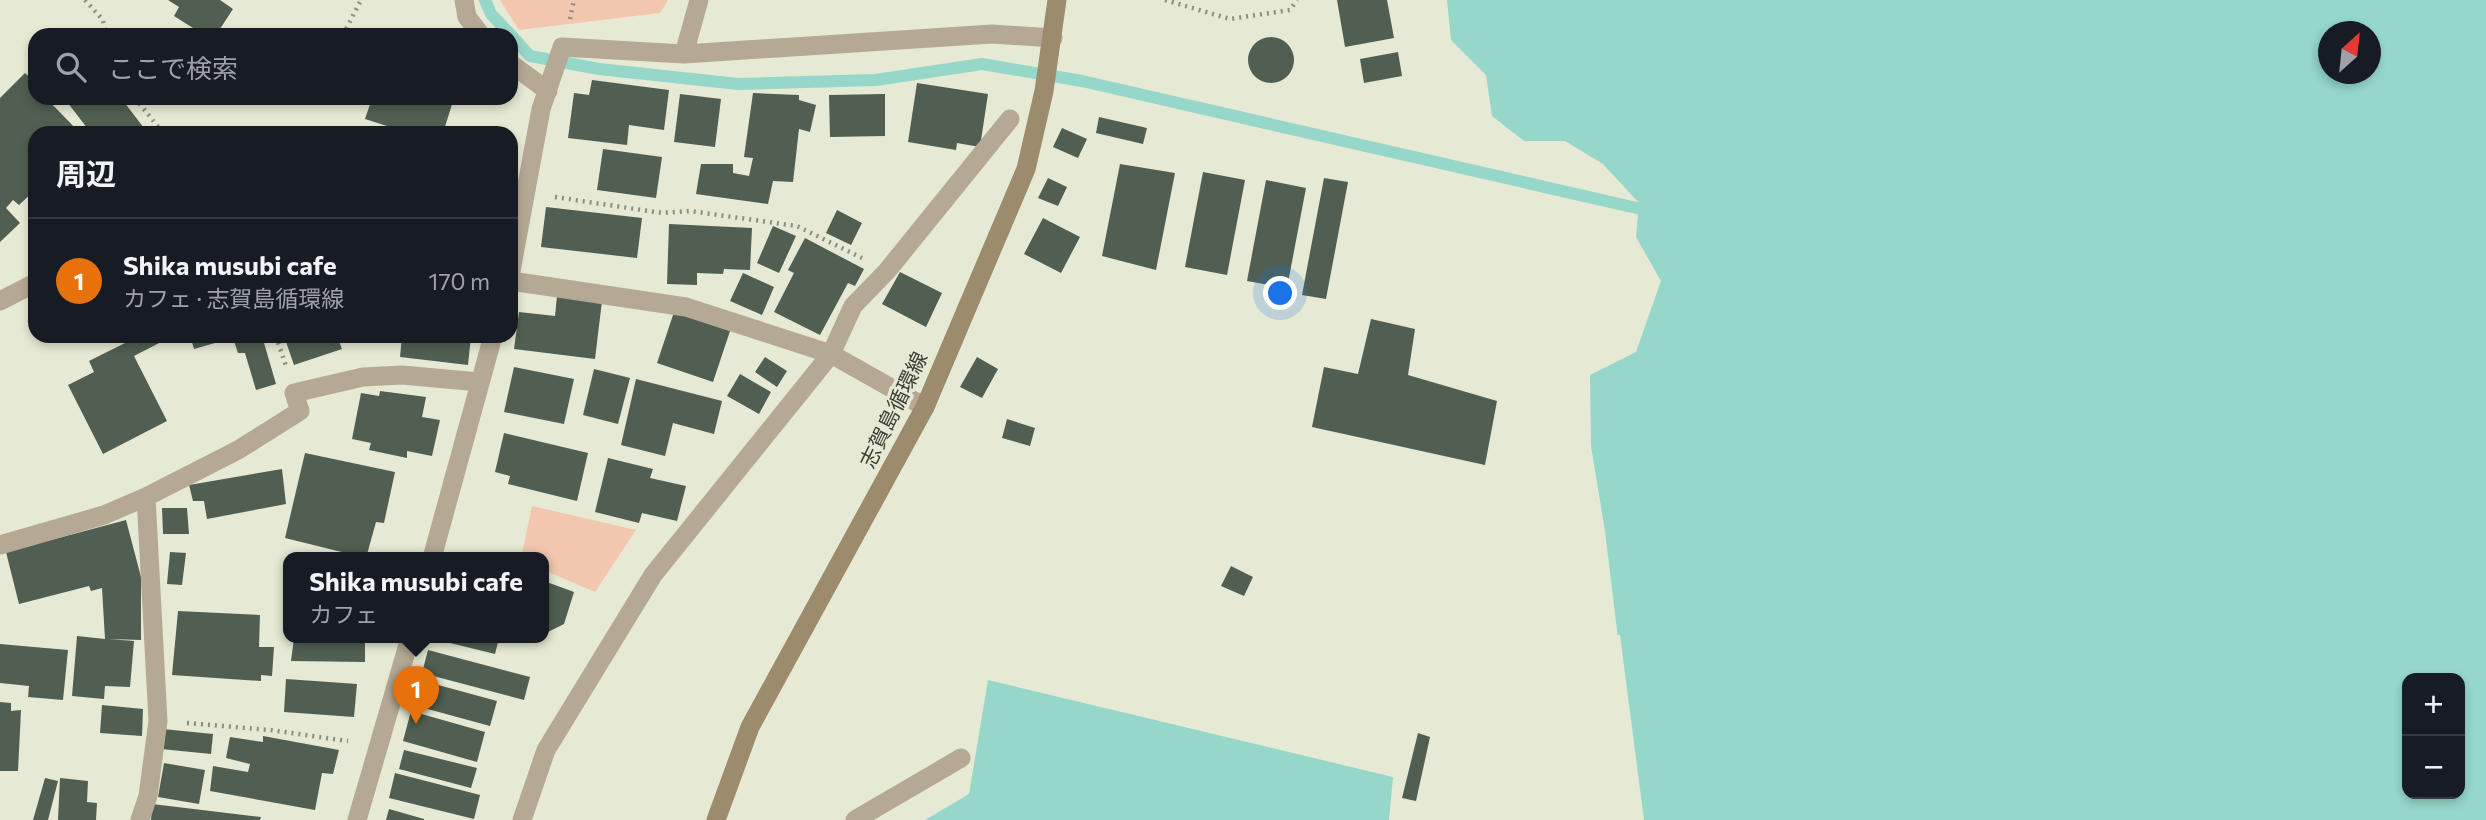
<!DOCTYPE html>
<html lang="ja">
<meta charset="utf-8">
<style>
:root{--surface:#171b24;--page:#242831;--text:#f1f3f6;--muted:#9ea1a6;--line:#363941;--accent:#7c3aed}
body{margin:0;font-family:Commissioner,"Noto Sans JP",sans-serif;background:var(--page);color:var(--text)}
.controls{position:absolute;right:21px;bottom:21px;display:grid;overflow:hidden;border-radius:14px;box-shadow:0 4px 10px #0003}
.controls button{width:63px;height:63px;display:grid;place-items:center;padding:0;border:0;border-bottom:2px solid var(--line);background:var(--surface);color:var(--text);font:35px sans-serif}
.compass{position:absolute;left:2318px;top:21px;width:63px;height:63px;border-radius:50%;background:var(--surface);box-shadow:0 4px 10px #0003;rotate:27deg}
.you{position:absolute;left:1281px;top:294px;width:24px;height:24px;margin:-18px;border:5px solid #fff;border-radius:50%;background:#1a73e8;box-shadow:0 0 0 10px #1a73e833}
.badge{display:grid;place-items:center;width:46px;height:46px;border-radius:50%;background:var(--accent);color:#fff;font-size:23px;font-weight:700}
.pin{position:absolute;translate:-50% -58px;filter:drop-shadow(0 2px 4px #0008)}
.pin::after{content:'';position:absolute;top:37px;width:24px;height:21px;background:inherit;clip-path:polygon(0 0,100% 0,50% 100%)}
.popup{position:absolute;left:283px;top:552px;width:266px;height:91px;box-sizing:border-box;display:grid;place-content:center;border-radius:14px;background:var(--surface);filter:drop-shadow(0 2px 5px #0005);font-size:23px;white-space:nowrap;color:var(--muted)}
.popup b{font-size:26px;color:var(--text)}
.popup::after{content:'';position:absolute;left:50%;top:100%;margin-left:-14px;border:14px solid transparent;border-top-color:var(--surface)}
.list{margin:0;padding:0;list-style:none}
h2{display:flex;justify-content:space-between;align-items:center;height:91px;margin:0;padding:0 28px;font-size:30px}
h2 small{font-size:23px;font-weight:400;color:var(--muted)}
.list li{display:grid;grid-template-columns:46px 1fr auto;gap:21px;align-items:center;box-sizing:border-box;height:126px;padding:0 28px;border-top:2px solid var(--line)}
.list b{display:block;font-size:26px;white-space:nowrap}
.list p{margin:0;font-size:23px;white-space:nowrap;color:var(--muted)}
.list em{font-size:23px;font-style:normal;color:var(--muted)}
.icon{flex:none;width:38px;height:38px;fill:none;stroke:currentColor;stroke-width:2;stroke-linecap:round;stroke-linejoin:round}
.map{position:relative;flex:none;width:2486px;height:820px;overflow:hidden}
.search{position:absolute;background:var(--surface);box-shadow:0 4px 10px #0003;left:28px;top:28px;width:490px;height:77px;display:flex;align-items:center;gap:18px;box-sizing:border-box;padding:0 24px;border-radius:21px;color:var(--muted);font-size:26px}
.panel{position:absolute;background:var(--surface);box-shadow:0 4px 10px #0003;left:28px;top:126px;width:490px;height:217px;border-radius:21px}
.map>svg:first-child{display:block}
</style>
<div class="map">
<svg width="2486" height="820" viewBox="0 0 2486 820">
<rect width="100%" height="100%" fill="#e6e9d3"/>
<path fill="#f3c7af" d="M500,0H668L660,13L519,30Z
M532,506L636,530L595,592L544,570V558H521Z"/>
<path fill="#95d7c9" fill-rule="evenodd" d="M1447,0H2486V820H1640L1605,531L1591,446L1590,375L1636,352L1661,281L1636,237L1639,203L1603,164L1565,141H1524L1492,116L1486,75L1451,40ZM2328,32H2370V74H2328ZM2407,678H2460V794H2407Z
M988,680L1393,777L1389,820H925L969,794Z"/>
<path fill="#e6e9d3" d="M1614,635H1620L1644,820H1637Z"/>
<g fill="none" stroke-linecap="round" stroke-linejoin="round">
<path stroke="#95d7c9" stroke-width="12" d="M485,0L491,14L511,35
M511,35L530,56L599,69L738,84L876,80L982,64L1082,81L1654,212"/>
</g>
<path fill="#505f51" d="M168,0H220L233,9L216,35H204L174,16L179,7Z
M1337,0H1387L1394,38L1345,47Z
M1248 60a23 23 0 1 1 46 0a23 23 0 1 1-46 0Z
M1398,52L1402,76L1364,83L1360,59Z
M25,73L32,79L35,76V98H46L80,133H35V190L19,205L13,200L6,208L20,223L0,242V98Z
M592,80L669,90L664,130L629,125L627,145L568,138L574,93L589,95Z
M917,83L988,94L980,147L957,143L956,150L908,142Z
M753,93L799,95V100L816,105L810,132L799,129L793,182L773,181L768,204L696,194L701,164H733V173L749,176L753,158L744,157Z
M680,94L721,99L715,147L674,142Z
M885,94V136L830,137L829,95Z
M64,98H121L144,128L138,133H91Z
M372,98H454L443,133H409L365,119Z
M1099,117L1147,128L1143,144L1096,133Z
M1062,128L1087,139L1078,158L1053,147Z
M603,149L662,157L656,198L597,190Z
M1120,164L1175,173L1156,270L1102,256Z
M1203,172L1245,180L1227,275L1185,267Z
M1048,178L1067,187L1058,206L1038,198Z
M1324,178L1348,182L1326,299L1302,295Z
M1266,180L1306,188L1287,288L1247,281Z
M546,207L642,218L637,258L541,247Z
M837,210L862,223L851,245L826,233Z
M1043,218L1080,237L1061,273L1024,254Z
M669,224L752,228L750,270L724,269L723,274L697,273V285L667,284Z
M773,226L796,236L779,273L757,263Z
M805,238L864,269L855,286L848,283L820,335L774,312L794,273L788,270Z
M900,272L942,293L926,327L882,304Z
M743,273L774,287L762,315L730,301Z
M557,296L602,301L595,359L514,349L519,312L555,316Z
M674,312L730,331L713,382L657,363Z
M1371,319L1415,329L1408,375L1497,401L1485,465L1312,427L1324,367L1358,374Z
M124,336H160L163,341L134,356L167,421L103,454L68,385L94,372L89,361L127,342Z
M190,336H236V337L194,349Z
M251,336H262L276,384L256,390L245,353H238L234,341Z
M284,336H337L342,349L294,365Z
M402,336H471L468,365L400,357Z
M765,357L787,371L777,387L755,372Z
M977,357L998,369L982,398L960,387Z
M514,367L574,379L564,424L504,412Z
M594,369L630,378L618,424L583,415Z
M740,374L771,392L759,414L727,396Z
M636,379L722,401L714,434L673,423L665,456L621,445Z
M380,391L426,397L422,417L440,420L432,456L407,451V458L369,450L371,443L352,439L361,393L379,396Z
M1007,419L1035,428L1030,446L1002,438Z
M504,433L588,453L577,501L508,484L510,476L495,472Z
M305,453L395,472L384,523L376,522L366,558L285,538Z
M608,458L653,469L650,478L686,486L677,521L642,513L639,523L595,512Z
M282,469L286,504L207,519L204,501H193L189,485Z
M162,508H187L189,534H163Z
M126,520L141,577V640L109,639L134,641L130,687L105,686L104,699L72,696L77,636L105,639L102,588L91,591L89,586L19,604L6,552Z
M170,552L186,553L182,585L167,584Z
M1231,566L1253,577L1244,596L1221,586Z
M544,581L574,592L564,624L548,632L544,631Z
M178,611L260,615L259,647H274L272,676L261,675V681L172,675Z
M294,638H365V662L291,661Z
M451,638H499L495,654L450,643Z
M0,644L68,650L63,700L28,697L29,686L0,683Z
M428,650L530,677L524,700L422,673Z
M286,679L357,684L354,717L284,712Z
M431,683L497,701L490,726L424,708Z
M0,702L11,703V711L21,710L18,771H0Z
M102,705L143,709L142,736L100,733Z
M411,711L485,732L477,762L403,741Z
M163,729L213,734L211,754L161,749Z
M1418,733L1430,737L1416,801L1402,798Z
M263,736L339,750L333,774L322,773L315,810L210,791L213,766L248,772L250,764L226,758L230,737L263,742Z
M404,750L477,768L471,788L399,769Z
M164,763L205,770L199,804L158,797Z
M395,773L480,795L474,819L389,798Z
M45,778L58,781L48,820H33Z
M60,778L88,781L87,802L97,803L96,820H58Z
M152,804L261,817L260,820H151Z
M389,809L424,819V820H386Z"/>
<g fill="none" stroke-linecap="round" stroke-linejoin="round">
<path stroke="#8c8e80" stroke-width="4.5" stroke-dasharray="2 5" stroke-linecap="butt" d="M85,0L103,20L106,35
M1165,0L1230,19L1290,10L1297,0
M570,19L574,0
M237,30L244,35
M343,35L361,0
M135,98L163,133
M555,197L662,213L690,211L797,226L862,258
M276,336L286,366
M187,723L270,730L348,741"/>
<path stroke="#b5a995" stroke-width="19" d="M464,0L467,17L481,35
M684,54L699,0
M511,64L548,91
M511,271L541,109L562,47L684,54L992,34L1053,38
M511,281L686,307L831,354L925,407
M0,301L35,283
M0,545L104,515L146,497L238,450L300,411L294,393L363,377L402,375L479,382
M432,558L493,336
M140,820L148,796L158,721L146,497
M357,820L410,638
M522,820L546,750L653,575L831,354L853,306L887,271L1010,119
M855,820L961,758"/>
<path stroke="#9c8b6d" stroke-width="19" d="M716,820L750,727L925,407L1026,169L1044,91L1057,0"/>
</g>
<g text-anchor="middle" stroke-width="7" stroke-linejoin="round" paint-order="stroke">
<g font-size="21" fill="#3c3d35" stroke="#e6e9d3">
<text transform="translate(894 410) rotate(-64)" y="7">志賀島循環線</text>
</g>
</g>
</svg>
<div class="controls">
<button>+</button>
<button>−</button>
</div>
<svg class="compass" viewBox="-18 -18 36 36"><path d="M0-13l5 13h-10z" fill="#e53935"/><path d="M0 13l5-13h-10z" fill="#9ea1a6"/></svg>
<div class="you"></div>
<div class="pin badge" style="left:416px;top:724px;background:#e8710a">1</div>
<div class="popup"><b>Shika musubi cafe</b>カフェ</div>
<div class="search"><svg class="icon" aria-label="search" viewBox="0 0 24 24"><circle cx="10" cy="10" r="6"/><path d="M15 15l6 6"/></svg>ここで検索</div>
<section class="panel">
<h2>周辺<small></small></h2>
<ul class="list">
<li><span class="badge" style="background:#e8710a">1</span><div><b>Shika musubi cafe</b><p>カフェ · 志賀島循環線</p></div><em>170 m</em></li>
</ul>
</section>
</div>
